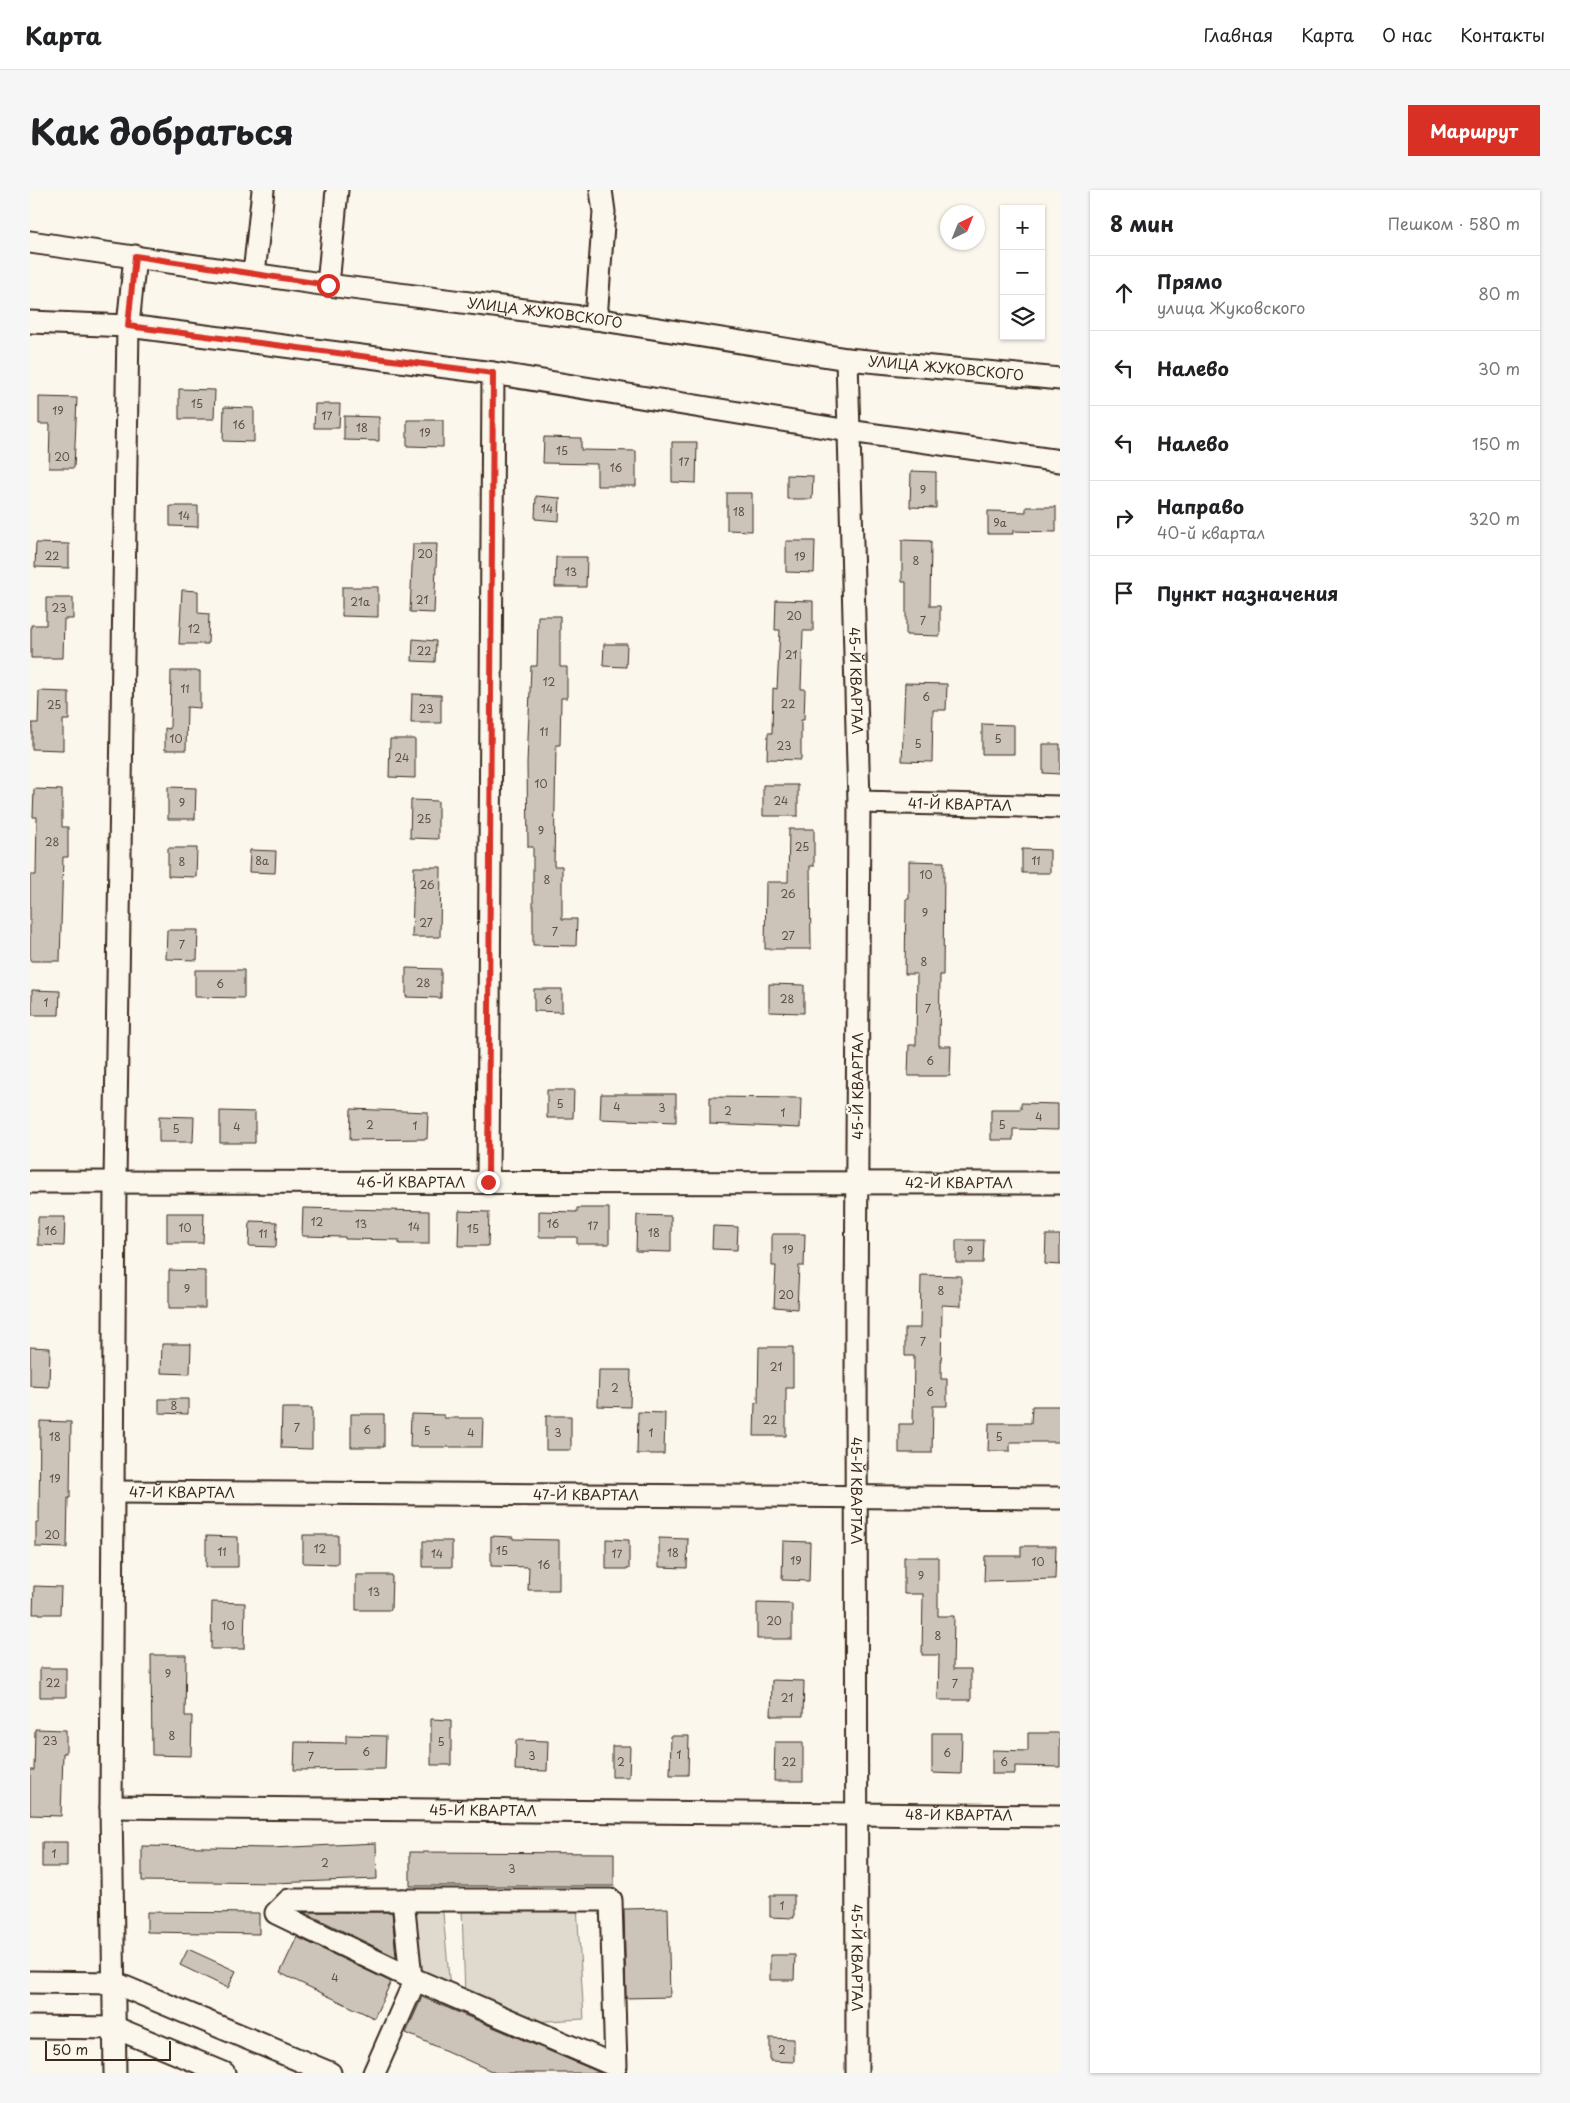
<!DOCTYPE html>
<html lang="ru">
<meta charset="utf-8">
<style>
:root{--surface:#fff;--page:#f6f6f6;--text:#202124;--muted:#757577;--line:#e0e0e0;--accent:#d93025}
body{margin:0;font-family:"Playpen Sans",sans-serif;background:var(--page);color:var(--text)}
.controls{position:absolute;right:15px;top:15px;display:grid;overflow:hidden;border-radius:0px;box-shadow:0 1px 4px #0004}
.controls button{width:45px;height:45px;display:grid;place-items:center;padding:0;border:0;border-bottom:1px solid var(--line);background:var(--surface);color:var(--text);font:25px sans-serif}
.compass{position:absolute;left:910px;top:15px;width:45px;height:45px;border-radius:50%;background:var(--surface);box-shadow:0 1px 4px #0004;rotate:43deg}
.scale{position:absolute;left:15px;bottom:12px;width:126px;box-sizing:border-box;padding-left:5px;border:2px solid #3b2a1e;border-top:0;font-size:14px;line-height:18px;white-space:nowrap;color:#3b2a1e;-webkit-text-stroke:4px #fbf7ec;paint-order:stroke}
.stop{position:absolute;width:15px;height:15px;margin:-11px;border:4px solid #d93025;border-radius:50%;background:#fff}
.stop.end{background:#d93025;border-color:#fff;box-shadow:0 1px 5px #0008}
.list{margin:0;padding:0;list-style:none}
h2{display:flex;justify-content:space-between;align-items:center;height:65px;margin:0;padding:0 20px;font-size:21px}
h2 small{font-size:16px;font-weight:400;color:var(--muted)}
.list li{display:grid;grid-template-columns:32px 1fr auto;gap:15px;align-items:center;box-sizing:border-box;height:75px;padding:0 20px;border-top:1px solid var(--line)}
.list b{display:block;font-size:19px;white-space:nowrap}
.list p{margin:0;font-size:16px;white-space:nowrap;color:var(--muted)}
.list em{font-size:16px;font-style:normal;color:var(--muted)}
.icon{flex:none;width:28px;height:28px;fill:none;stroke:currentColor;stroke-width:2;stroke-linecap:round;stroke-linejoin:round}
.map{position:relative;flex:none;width:1030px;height:1883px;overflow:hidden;border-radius:0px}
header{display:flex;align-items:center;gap:30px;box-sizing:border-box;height:70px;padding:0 25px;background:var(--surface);border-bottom:1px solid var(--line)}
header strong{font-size:24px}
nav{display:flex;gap:28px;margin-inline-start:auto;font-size:18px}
.intro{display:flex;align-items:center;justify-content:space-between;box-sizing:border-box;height:120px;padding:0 30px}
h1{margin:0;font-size:35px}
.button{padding:12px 22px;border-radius:0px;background:var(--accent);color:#fff;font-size:18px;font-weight:700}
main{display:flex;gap:30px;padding:0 30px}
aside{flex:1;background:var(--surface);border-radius:0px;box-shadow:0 1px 4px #0004}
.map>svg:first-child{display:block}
</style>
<header>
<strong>Карта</strong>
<nav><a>Главная</a><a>Карта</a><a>О нас</a><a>Контакты</a></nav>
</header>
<div class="intro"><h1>Как добраться</h1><a class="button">Маршрут</a></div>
<main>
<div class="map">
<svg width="1030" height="1883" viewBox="0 0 1030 1883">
<rect width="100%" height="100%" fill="#fbf7ec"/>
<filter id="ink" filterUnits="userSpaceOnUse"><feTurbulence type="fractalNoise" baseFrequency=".02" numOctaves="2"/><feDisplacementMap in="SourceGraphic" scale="10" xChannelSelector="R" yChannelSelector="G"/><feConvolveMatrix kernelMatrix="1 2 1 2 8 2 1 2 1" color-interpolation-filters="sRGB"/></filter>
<g filter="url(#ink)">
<path fill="#dfd9ce" stroke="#8d8276" d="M412,1713L420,1798L388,1784L382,1716Z
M547,1716L554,1829L500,1832L435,1805L432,1720Z"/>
<path fill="#ccc4b9" stroke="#3b2a1e" d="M149,199L185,200L184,229H149Z
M9,207L47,208L44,278H19L20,234H9Z
M285,214H310L309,238H284Z
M194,217L224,218V252L193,251Z
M314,226L349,227V251L314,250Z
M377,230H413V257L377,256Z
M514,247L551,248V260L606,261V296H567V274L513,273Z
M642,252H667L666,293L642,292Z
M881,281L906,282V318L880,317Z
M757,285L783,286L782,309H757Z
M697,303H722V341L697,340Z
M506,306L530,308L529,331L505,329Z
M140,316H168V337L140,336Z
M996,317H1026V342L983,341V344H958V321L996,322Z
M872,350L901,351L900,416H910V446L876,445V392H872Z
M756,351H785L784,383L756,382Z
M6,353L39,354V378L5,377Z
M383,354H407L404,423L380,422Z
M526,367H557L556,397H525Z
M312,397H348V427L312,426Z
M152,400L168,401V423L179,424L178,454H149Z
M16,408H43V429H34L33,468H1V435H16Z
M746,410L783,411V441H773L771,499H775L774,530H771V570L737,569L738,543H742L743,498L747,499L750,440H745Z
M508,426H530V477H537V508H531L530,555H526L524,676H532V729H547L546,756L503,755V657H498L497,573L501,476H507Z
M383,449L406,451L405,472L382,471Z
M574,454H597L596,477L573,476Z
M141,481H170V518L157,517L156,560H135V538L140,539Z
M875,493L917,494L916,520H903L902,572L872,571Z
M9,501L39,502V530H33V560L2,559V533H8Z
M382,504L411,505V533H381Z
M952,534L984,535V564H952Z
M360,549H385V588L359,587Z
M1013,554H1030V584L1013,583Z
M733,595H768V626H733Z
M138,597L166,598L165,629H138Z
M4,599L32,600V637H38V667H33L30,771H0V685H6L7,627H3Z
M381,610L408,611V649L380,648Z
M759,639H784V676H780L781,759H735L736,692H758Z
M138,658H167L166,687L138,686Z
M992,659L1020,660V683H992Z
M220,660L246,661L245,683L219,682Z
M879,671L914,672L913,785H910L909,856H921L920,886H878L879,855H886L887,784H875L876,709H879Z
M384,677H411L410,747H382Z
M137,740H168L167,770L136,769Z
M376,778L411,779V808L376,807Z
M165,780H214V808L165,807Z
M739,794L774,795V823L739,822Z
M504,799H532V822L504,821Z
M2,800L30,801L29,825H2Z
M517,900H544L543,928H517Z
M571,904H646V932L570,929Z
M680,907L771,908L770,938L680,934Z
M991,913L1028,914V940L983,939V950H961V919H991Z
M321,919L398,922L397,949L320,950Z
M190,921L225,922V953H190Z
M129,926L164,927L163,952H129Z
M273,1018L399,1021V1054H369V1050L315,1049V1047L272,1046Z
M547,1018H579V1054H547V1047H509V1021L547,1022Z
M429,1021L459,1022L458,1056H428Z
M137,1023H174L173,1053H137Z
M607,1025L641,1026V1062L606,1061Z
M8,1027H35L34,1056L8,1055Z
M220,1031L247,1032L246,1057L219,1056Z
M683,1036L708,1037L707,1060L682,1059Z
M742,1044H775L774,1076H769L767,1119L744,1117L746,1076H742Z
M1016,1045H1030V1075L1015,1074Z
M926,1050H954L953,1073H926Z
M139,1080L175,1081V1118H139Z
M891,1085L931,1086V1116L912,1115L911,1189H917V1216H903L902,1263H869V1234H883L884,1166H875V1138H890Z
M132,1154H161L160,1184L131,1183Z
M0,1157L20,1158L19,1197L0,1196Z
M729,1157H763V1198H756V1246H724L725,1213H728Z
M569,1180H601L600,1217L568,1216Z
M129,1209H158V1224L129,1223Z
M1002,1216H1030V1252H980V1261H958L959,1233H1001Z
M252,1218H282V1259L251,1258Z
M608,1222L635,1223L634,1264H607Z
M321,1224H354V1257H321Z
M381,1224L414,1225V1228H453L452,1257H380Z
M516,1226H541V1260H516Z
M10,1231L41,1232L40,1308H38L37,1358L6,1357V1332H9Z
M273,1345H308V1374L273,1373Z
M176,1346L208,1347V1377H176Z
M461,1346L483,1347V1349L529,1350V1400H498L499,1377L461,1376Z
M629,1348L658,1349L657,1378L629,1377Z
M576,1349L599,1350V1379H576Z
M393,1351H422V1377H393Z
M753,1351L780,1352L779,1391L752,1390Z
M991,1356H1026L1025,1389L954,1391L955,1366H991Z
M874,1367H908V1426H924L923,1479H941V1510H908L909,1465H892L893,1404H874Z
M326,1385H362L361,1420H326Z
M4,1396L31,1397L30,1424H3Z
M182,1412L215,1413L214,1459H181Z
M727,1413L762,1414V1449H727Z
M121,1465H156L155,1526H162L161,1566L122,1565Z
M10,1478H36V1507H10Z
M742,1490L774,1491L773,1526H741Z
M401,1529L421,1530V1575H401Z
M5,1539L36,1540V1563H33L31,1626L0,1625V1580H4Z
M902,1543H932L931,1584L902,1583Z
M998,1543H1030V1577L985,1576V1584H962V1560L998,1561Z
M316,1545L356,1546L355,1579L264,1580L265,1552L316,1553Z
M641,1546H659L658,1585H640Z
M486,1550L518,1551L517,1581L485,1580Z
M745,1552H773V1591H744Z
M582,1556H600L599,1587H582Z
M12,1652H37V1677H12Z
M346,1653L347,1689L244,1693L112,1691V1656L242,1658Z
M380,1662L584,1663V1696H380Z
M740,1705H764V1728L740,1727Z
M638,1718L640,1807L596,1808L594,1719Z
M117,1722L229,1723V1744L117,1742Z
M274,1722H362L366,1767Z
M267,1747L361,1792L344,1828L250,1783Z
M158,1759L206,1781L198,1798L150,1775Z
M740,1765H765L764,1790H740Z
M392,1807L571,1883H466L376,1843Z
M740,1848L764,1849V1872L740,1871Z"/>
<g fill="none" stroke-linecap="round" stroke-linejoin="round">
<g stroke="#3b2a1e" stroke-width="25">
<g id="minor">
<path id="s1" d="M0,52L298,95L566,129L817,169L1030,189"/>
<path d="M224,84L233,0"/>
<path d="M298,95L307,0"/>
<path d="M566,129L574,22L571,0"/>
<path d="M0,132L98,136L463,183L819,241L1030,271"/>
<path id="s2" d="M817,169L829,612L826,1133L827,1883"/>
<path id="s3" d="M829,612L1030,617"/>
<path id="s4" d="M0,992L1030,993"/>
<path d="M458,992L463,183"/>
<path id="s5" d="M84,1302L1030,1308"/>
<path id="s6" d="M81,1617L1030,1626"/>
<path d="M259,1710H581L586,1876L381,1788L246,1723Z"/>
<path d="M0,1792L85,1793L300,1883"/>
<path d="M0,1837L86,1838L194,1883"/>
<path d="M85,1883L81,1617L85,992L98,136L105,66"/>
<path d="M344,1883L382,1797L373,1710"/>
</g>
</g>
<use href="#minor" stroke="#fbf7ec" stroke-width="21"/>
</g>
</g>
<g fill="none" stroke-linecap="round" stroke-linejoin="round" filter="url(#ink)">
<path stroke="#d93025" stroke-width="6" d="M298,95L105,66L98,136L463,183L458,992"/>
</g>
<g text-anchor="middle" stroke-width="4.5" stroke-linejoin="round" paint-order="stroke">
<g font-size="11" fill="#5f5045">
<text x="167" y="218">15</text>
<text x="28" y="225">19</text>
<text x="297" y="230">17</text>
<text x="209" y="239">16</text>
<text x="332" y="242">18</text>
<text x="395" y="247">19</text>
<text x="532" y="265">15</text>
<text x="32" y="271">20</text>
<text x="654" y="276">17</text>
<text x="586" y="282">16</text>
<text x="893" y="304">9</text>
<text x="517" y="323">14</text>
<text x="709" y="326">18</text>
<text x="154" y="330">14</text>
<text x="970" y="337">9а</text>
<text x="395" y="368">20</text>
<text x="22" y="370">22</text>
<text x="770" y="371">19</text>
<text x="886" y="375">8</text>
<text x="541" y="386">13</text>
<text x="392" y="414">21</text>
<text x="330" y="416">21а</text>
<text x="29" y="422">23</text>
<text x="764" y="430">20</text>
<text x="893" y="435">7</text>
<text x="164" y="443">12</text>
<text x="394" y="465">22</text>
<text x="761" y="469">21</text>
<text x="519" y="496">12</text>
<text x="155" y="503">11</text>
<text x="896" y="511">6</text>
<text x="758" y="518">22</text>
<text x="24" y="519">25</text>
<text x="396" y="523">23</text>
<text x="514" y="546">11</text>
<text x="146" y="553">10</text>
<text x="968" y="553">5</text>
<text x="888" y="558">5</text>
<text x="754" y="560">23</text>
<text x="372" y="572">24</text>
<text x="511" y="598">10</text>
<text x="751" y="615">24</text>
<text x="152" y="617">9</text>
<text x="394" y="633">25</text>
<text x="511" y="645">9</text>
<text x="22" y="656">28</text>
<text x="772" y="661">25</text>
<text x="232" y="675">8а</text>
<text x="1006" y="675">11</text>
<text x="152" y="676">8</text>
<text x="896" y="689">10</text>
<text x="517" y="694">8</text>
<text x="397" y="699">26</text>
<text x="758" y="708">26</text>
<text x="895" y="727">9</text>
<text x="396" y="737">27</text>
<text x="525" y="746">7</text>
<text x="758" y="750">27</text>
<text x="152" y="759">7</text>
<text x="894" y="776">8</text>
<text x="393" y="797">28</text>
<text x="190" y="798">6</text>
<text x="757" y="813">28</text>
<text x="518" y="814">6</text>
<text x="16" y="817">1</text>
<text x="898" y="823">7</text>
<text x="900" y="875">6</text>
<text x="530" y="918">5</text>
<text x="587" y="921">4</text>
<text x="632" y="922">3</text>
<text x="698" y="925">2</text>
<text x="753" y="927">1</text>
<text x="1009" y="931">4</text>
<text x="340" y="939">2</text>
<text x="972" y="939">5</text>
<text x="385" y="940">1</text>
<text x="207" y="941">4</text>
<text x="146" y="943">5</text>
<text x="287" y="1036">12</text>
<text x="331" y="1038">13</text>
<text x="523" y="1038">16</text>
<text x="563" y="1040">17</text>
<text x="384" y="1041">14</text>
<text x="155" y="1042">10</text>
<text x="443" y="1043">15</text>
<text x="21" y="1045">16</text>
<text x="624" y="1047">18</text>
<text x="233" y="1048">11</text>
<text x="758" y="1064">19</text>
<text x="940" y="1065">9</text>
<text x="157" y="1103">9</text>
<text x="911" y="1105">8</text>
<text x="756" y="1109">20</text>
<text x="893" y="1156">7</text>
<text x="746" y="1181">21</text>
<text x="585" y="1202">2</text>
<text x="900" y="1206">6</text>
<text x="144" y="1220">8</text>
<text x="740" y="1234">22</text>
<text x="267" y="1242">7</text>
<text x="337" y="1244">6</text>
<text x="397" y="1245">5</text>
<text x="441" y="1247">4</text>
<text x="528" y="1247">3</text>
<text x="621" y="1247">1</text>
<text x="25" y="1251">18</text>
<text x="969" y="1251">5</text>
<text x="25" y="1293">19</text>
<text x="22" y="1349">20</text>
<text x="290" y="1363">12</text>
<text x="472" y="1365">15</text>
<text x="192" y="1366">11</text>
<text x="643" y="1367">18</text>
<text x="407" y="1368">14</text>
<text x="587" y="1368">17</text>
<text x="766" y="1375">19</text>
<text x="1008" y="1376">10</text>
<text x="514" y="1379">16</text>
<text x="891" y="1390">9</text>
<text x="344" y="1406">13</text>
<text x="744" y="1435">20</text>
<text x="198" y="1440">10</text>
<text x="908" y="1450">8</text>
<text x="138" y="1488">9</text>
<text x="23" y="1497">22</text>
<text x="925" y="1498">7</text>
<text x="757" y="1512">21</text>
<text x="142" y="1550">8</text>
<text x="20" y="1555">23</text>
<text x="411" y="1556">5</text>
<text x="336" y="1566">6</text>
<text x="917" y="1567">6</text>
<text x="649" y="1569">1</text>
<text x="502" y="1570">3</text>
<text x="281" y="1571">7</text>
<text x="591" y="1576">2</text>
<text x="759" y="1576">22</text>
<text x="974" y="1576">6</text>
<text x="24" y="1668">1</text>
<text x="295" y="1677">2</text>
<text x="482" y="1683">3</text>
<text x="752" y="1720">1</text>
<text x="305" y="1792">4</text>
<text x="752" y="1864">2</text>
</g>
<g font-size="14" fill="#3b2a1e" stroke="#fbf7ec">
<text dy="5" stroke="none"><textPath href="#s1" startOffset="520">УЛИЦА ЖУКОВСКОГО</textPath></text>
<text dy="5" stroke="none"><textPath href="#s1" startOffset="925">УЛИЦА ЖУКОВСКОГО</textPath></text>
<text dy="5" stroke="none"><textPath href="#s2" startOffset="322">45-Й КВАРТАЛ</textPath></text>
<text dy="5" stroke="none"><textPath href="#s3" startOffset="101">41-Й КВАРТАЛ</textPath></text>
<text transform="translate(828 896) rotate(-90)" y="5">45-Й КВАРТАЛ</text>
<text dy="5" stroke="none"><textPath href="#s4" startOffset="381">46-Й КВАРТАЛ</textPath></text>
<text dy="5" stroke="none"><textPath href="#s4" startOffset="929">42-Й КВАРТАЛ</textPath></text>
<text dy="5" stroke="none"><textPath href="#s2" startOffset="1132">45-Й КВАРТАЛ</textPath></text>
<text dy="5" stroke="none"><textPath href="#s5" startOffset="68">47-Й КВАРТАЛ</textPath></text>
<text dy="5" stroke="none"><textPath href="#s5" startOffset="472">47-Й КВАРТАЛ</textPath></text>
<text dy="5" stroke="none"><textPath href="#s6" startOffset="372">45-Й КВАРТАЛ</textPath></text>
<text dy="5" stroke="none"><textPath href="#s6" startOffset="848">48-Й КВАРТАЛ</textPath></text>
<text dy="5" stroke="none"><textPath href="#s2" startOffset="1599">45-Й КВАРТАЛ</textPath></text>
</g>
</g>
</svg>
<div class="controls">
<button>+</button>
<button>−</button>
<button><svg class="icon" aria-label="layers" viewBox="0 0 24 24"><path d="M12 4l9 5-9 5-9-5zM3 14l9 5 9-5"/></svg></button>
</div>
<svg class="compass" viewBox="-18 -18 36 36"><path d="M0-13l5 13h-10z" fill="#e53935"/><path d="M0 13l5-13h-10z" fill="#757577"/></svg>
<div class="scale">50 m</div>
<div class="stop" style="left:298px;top:95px"></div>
<div class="stop end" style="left:458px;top:992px"></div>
</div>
<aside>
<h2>8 мин<small>Пешком · 580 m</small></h2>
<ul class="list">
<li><svg class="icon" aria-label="ahead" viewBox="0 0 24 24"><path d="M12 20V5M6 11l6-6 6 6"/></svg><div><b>Прямо</b><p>улица Жуковского</p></div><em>80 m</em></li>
<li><svg class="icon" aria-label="left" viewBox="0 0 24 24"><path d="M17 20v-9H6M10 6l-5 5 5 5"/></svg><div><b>Налево</b></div><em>30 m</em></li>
<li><svg class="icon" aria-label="left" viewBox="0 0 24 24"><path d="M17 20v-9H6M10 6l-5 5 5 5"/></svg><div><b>Налево</b></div><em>150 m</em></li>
<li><svg class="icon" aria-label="right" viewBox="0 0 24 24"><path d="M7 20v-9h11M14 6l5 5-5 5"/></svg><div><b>Направо</b><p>40-й квартал</p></div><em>320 m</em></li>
<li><svg class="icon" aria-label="arrive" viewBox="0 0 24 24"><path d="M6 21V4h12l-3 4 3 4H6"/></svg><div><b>Пункт назначения</b></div></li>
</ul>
</aside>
</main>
